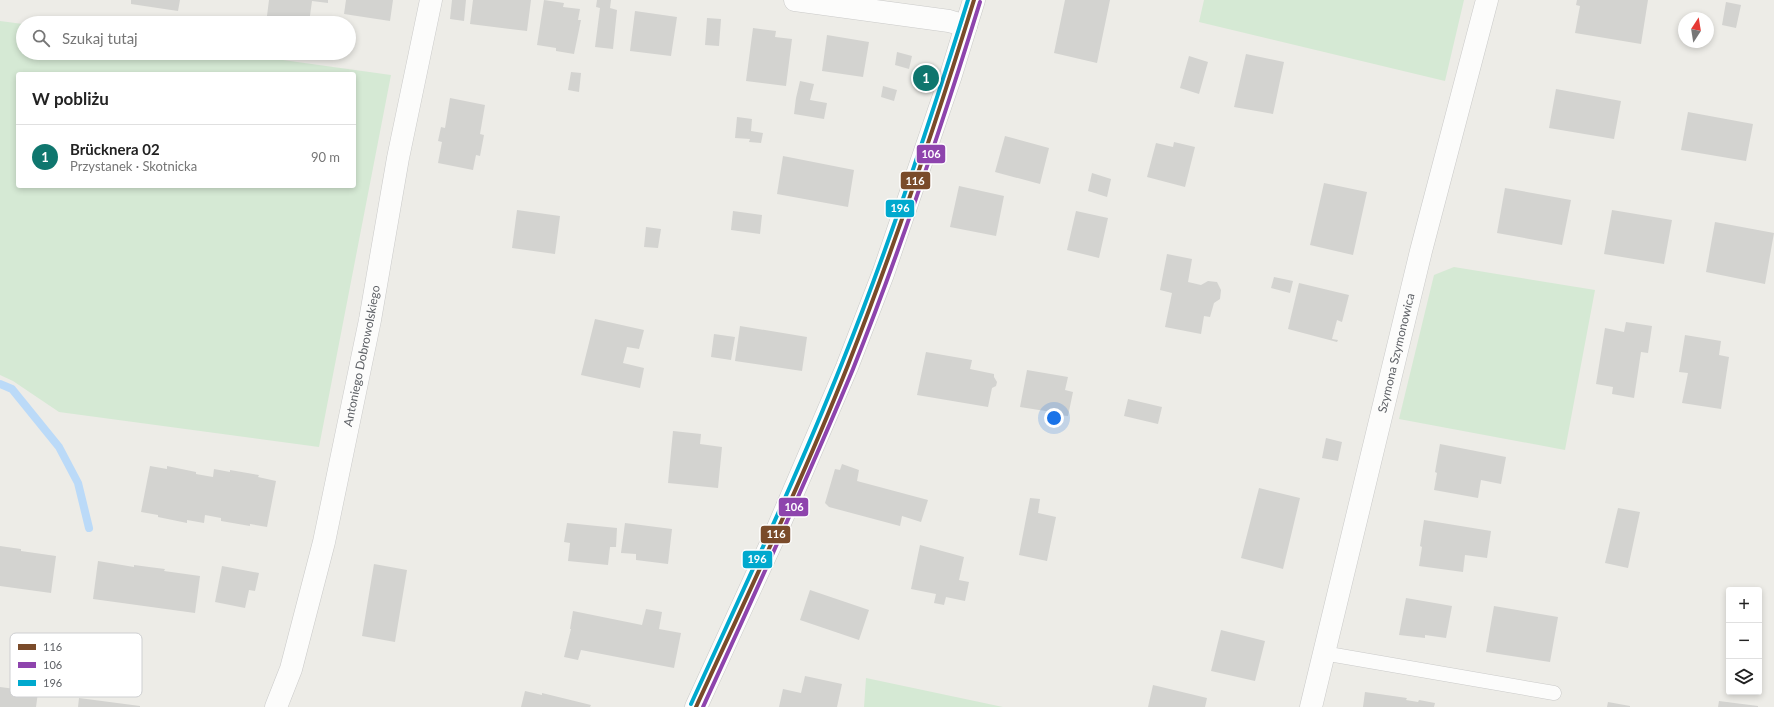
<!DOCTYPE html>
<html lang="pl">
<meta charset="utf-8">
<style>
:root{--surface:#fff;--page:#f6f6f6;--text:#222;--muted:#767676;--line:#e0e0e0;--accent:#0f766e}
body{margin:0;font-family:Lato,sans-serif;background:var(--page);color:var(--text)}
.controls{position:absolute;right:12px;bottom:12px;display:grid;overflow:hidden;border-radius:4px;box-shadow:0 2px 6px #0003}
.controls button{width:36px;height:36px;display:grid;place-items:center;padding:0;border:0;border-bottom:1px solid var(--line);background:var(--surface);color:var(--text);font:20px sans-serif}
.compass{position:absolute;left:1678px;top:12px;width:36px;height:36px;border-radius:50%;background:var(--surface);box-shadow:0 2px 6px #0003;rotate:12deg}
.you{position:absolute;left:1054px;top:418px;width:14px;height:14px;margin:-10px;border:3px solid #fff;border-radius:50%;background:#1a73e8;box-shadow:0 0 0 6px #1a73e833}
.badge{display:grid;place-items:center;width:26px;height:26px;border-radius:50%;background:var(--accent);color:#fff;font-size:13px;font-weight:700}
.pin{position:absolute;translate:-50% -50%;border:2px solid #fff;box-shadow:0 1px 4px #0006}
.list{margin:0;padding:0;list-style:none}
h2{display:flex;justify-content:space-between;align-items:center;height:52px;margin:0;padding:0 16px;font-size:17px}
h2 small{font-size:13px;font-weight:400;color:var(--muted)}
.list li{display:grid;grid-template-columns:26px 1fr auto;gap:12px;align-items:center;box-sizing:border-box;height:64px;padding:0 16px;border-top:1px solid var(--line)}
.list b{display:block;font-size:15px;white-space:nowrap}
.list p{margin:0;font-size:13px;white-space:nowrap;color:var(--muted)}
.list em{font-size:13px;font-style:normal;color:var(--muted)}
.icon{flex:none;width:22px;height:22px;fill:none;stroke:currentColor;stroke-width:2;stroke-linecap:round;stroke-linejoin:round}
.map{position:relative;flex:none;width:1774px;height:707px;overflow:hidden}
.search{position:absolute;background:var(--surface);box-shadow:0 2px 6px #0003;left:16px;top:16px;width:340px;height:44px;display:flex;align-items:center;gap:10px;box-sizing:border-box;padding:0 14px;border-radius:22px;color:var(--muted);font-size:15px}
.panel{position:absolute;background:var(--surface);box-shadow:0 2px 6px #0003;left:16px;top:72px;width:340px;height:116px;border-radius:4px}
.map>svg:first-child{display:block}
</style>
<div class="map">
<svg width="1774" height="707" viewBox="0 0 1774 707">
<rect width="100%" height="100%" fill="#edece7"/>
<path fill="#d5e9d4" fill-rule="evenodd" d="M1204,0H1464L1445,81L1199,22Z
M0,21L23,24V53H233L391,75L319,447L59,412L13,381L0,375ZM18,74H354V186H18Z
M1454,267L1595,290L1565,450L1399,419L1434,275Z
M866,678L1003,707H864Z"/>
<g fill="none" stroke-linecap="round" stroke-linejoin="round">
<path stroke="#bbdaf8" stroke-width="8" d="M0,384L12,389L59,447L78,483L89,528"/>
</g>
<path fill="#d3d3d0" d="M131,0H180L178,11L131,4Z
M269,0H328V3L312,1L309,23H285V19L267,16Z
M346,0H393L390,21L344,14Z
M452,0H466L464,21L450,19Z
M473,0H531L527,31L470,24Z
M544,0L564,3L563,7L580,9L578,20H581L574,54L556,51V48L537,45Z
M597,0H611L610,8L617,10L613,49L595,47L600,8L596,7Z
M1065,0H1110L1097,63L1054,53Z
M1577,0H1648L1641,44L1575,33L1580,6L1576,5Z
M1726,2L1741,5L1736,28L1722,25Z
M635,11L677,17L671,56L630,51Z
M707,18L721,19L719,46L705,45Z
M753,28L776,31L775,37L792,39L786,86L746,81Z
M827,35L869,42L863,77L822,71Z
M897,52L912,56L909,69L895,65Z
M1246,54L1284,62L1273,114L1234,107Z
M1189,56L1208,62L1199,94L1180,88Z
M571,72L581,73L579,92L568,90Z
M800,81L814,84L810,100L827,103L824,119L794,114L796,98Z
M883,86L897,90L894,101L881,97Z
M1556,89L1621,101L1614,139L1549,128Z
M450,98L485,105L480,134L484,135L480,156L476,155L473,170L438,163L442,142L438,141L441,127L445,128Z
M1688,112L1753,124L1746,161L1681,150Z
M737,117L752,119L751,131L763,133L761,143L749,142L750,139L735,138Z
M1005,136L1049,148L1040,184L995,172Z
M1174,142L1195,147L1185,187L1147,177L1156,143L1173,147Z
M783,156L854,170L848,207L777,194Z
M1092,173L1111,179L1107,197L1088,191Z
M1324,183L1367,192L1353,255L1310,245Z
M959,186L1004,196L996,236L950,227Z
M1505,188L1571,200L1562,245L1497,233Z
M517,210L560,216L555,254L512,248Z
M1612,210L1672,220L1664,264L1604,254Z
M733,211L762,215L760,234L731,230Z
M1076,211L1108,218L1099,258L1067,250Z
M1715,222L1774,233L1765,284L1706,272Z
M646,227L661,229L658,248L644,247Z
M1167,254L1192,259L1188,282L1201,285L1208,281L1217,282L1221,290L1220,299L1214,303L1210,317L1204,316L1201,334L1165,327L1172,293L1160,290Z
M1274,277L1293,281L1290,293L1271,288Z
M1299,283L1349,295L1342,322L1337,320L1332,339L1338,340L1337,342L1288,329Z
M595,319L644,330L639,349L627,347L623,363L644,368L640,388L581,375Z
M1626,322L1652,326L1648,353L1641,352L1634,398L1612,394L1613,387L1596,384L1605,328L1624,332Z
M740,326L807,337L802,371L735,361Z
M714,334L735,337L731,360L711,357Z
M1685,335L1721,341L1719,355L1729,357L1721,409L1682,403L1688,373L1679,372Z
M926,352L972,360L970,369L994,374V377L997,382L996,386L992,388L988,407L917,395Z
M1027,370L1068,377L1065,390L1073,392L1068,416L1058,415V413L1020,407Z
M1128,399L1162,407L1158,424L1124,416Z
M673,431L701,434L700,444L722,447L718,488L668,483Z
M1326,438L1342,442L1338,461L1322,458Z
M1440,444L1506,457L1501,484L1481,480L1478,498L1434,490L1437,473L1435,472Z
M842,464L859,470L857,481L928,500L921,522L902,516L900,526L829,507L825,503L835,469L840,470Z
M150,466L167,469V466L196,472V474L213,477L214,469L230,472V470L259,475L258,477L276,481L267,527L250,524V526L221,521V518L205,515L204,523L187,520V523L158,517V515L141,512Z
M1259,488L1300,498L1283,569L1241,558Z
M1030,498L1040,499L1038,513L1056,517L1047,561L1019,555Z
M1618,508L1640,512L1628,568L1605,563Z
M1424,520L1491,531L1487,558L1465,555L1463,572L1419,566L1422,547L1420,546Z
M567,523L617,528L616,547H610L608,565L568,561L570,543L564,542Z
M625,523L672,529L668,564L636,560V554L621,553Z
M920,545L964,557L959,580L969,582L965,601L946,597L944,605L934,603L936,594L911,589Z
M0,546L21,549V551L56,556L51,593L0,586Z
M98,561L134,567V565L149,567L165,569L164,571L200,576L195,613L93,599Z
M374,564L407,570L395,642L362,636Z
M222,566L259,573L255,591L249,590L245,608L215,602Z
M810,590L869,610L859,640L800,620Z
M1406,598L1452,606L1446,638L1425,635V638L1399,635Z
M1494,606L1558,617L1550,662L1486,652Z
M646,609L662,612L659,629L681,633L674,668L581,650L578,660L564,657L571,629H570L573,611L642,625Z
M1221,630L1265,641L1255,681L1211,671Z
M805,676L842,684L837,707H779L783,689L801,693Z
M1153,685L1207,698L1205,707H1148Z
M0,687L38,692L36,707H0Z
M525,691L542,695V693L591,705L590,707H521Z
M1365,692L1407,698L1406,700L1418,702L1419,700L1435,703L1434,707H1363Z
M79,698L140,706V707H78Z
M1719,701L1758,706V707H1718Z
M1608,702L1630,706V707H1607Z"/>
<g fill="none" stroke-linecap="round" stroke-linejoin="round">
<g stroke="#cacac9" stroke-width="15">
<path id="lane" d="M1323,653L1554,693"/>
</g>
<g stroke="#cacac9" stroke-width="23">
<g id="street">
<path d="M795,0L949,21L966,26"/>
<path id="s1" d="M276,707L291,669L324,542L370,320L398,158L431,0"/>
<path id="s2" d="M1311,707L1421,251L1487,0"/>
</g>
</g>
<g stroke="#c9c9c7" stroke-width="23">
<path id="secondary" d="M696,707L774,537L847,367L883,274L950,78L974,0"/>
</g>
<use href="#lane" stroke="#fcfcfb" stroke-width="14"/>
<use href="#street" stroke="#fcfcfb" stroke-width="22"/>
<use href="#secondary" stroke="#fcfcfb" stroke-width="22"/>
<g stroke="#fff" stroke-width="7">
<path id="bus-1" d="M696,707C748,594 802,481 848,365C895,245 936,123 974,0"/>
</g>
<g stroke="#fff" stroke-width="7">
<path id="bus-2" d="M703,707C754,595 806,483 853,369C901,249 942,125 980,2"/>
</g>
<g stroke="#fff" stroke-width="7">
<path id="bus-3" d="M691,704C742,592 796,479 842,363C890,244 930,122 968,0"/>
</g>
<use href="#bus-1" stroke="#7a4b2a" stroke-width="4"/>
<use href="#bus-2" stroke="#8e44ad" stroke-width="4"/>
<use href="#bus-3" stroke="#00a9ce" stroke-width="4"/>
</g>
<g text-anchor="middle" stroke-width="3" stroke-linejoin="round" paint-order="stroke">
<g font-size="12" fill="#5d6065" stroke="#fff">
<text dy="4" stroke="none"><textPath href="#s2" startOffset="364">Szymona Szymonowica</textPath></text>
<text dy="4" stroke="none"><textPath href="#s1" startOffset="362">Antoniego Dobrowolskiego</textPath></text>
</g>
</g>
<rect x="10" y="633" width="132" height="64" rx="6" fill="#fff" stroke="#cecfd1" stroke-width="1"/>
<rect x="18" y="644" width="18" height="6" fill="#7a4b2a"/>
<rect x="18" y="662" width="18" height="6" fill="#8e44ad"/>
<rect x="18" y="680" width="18" height="6" fill="#00a9ce"/>
<g font-size="11" fill="#5d6065">
<text x="43" y="651">116</text>
<text x="43" y="669">106</text>
<text x="43" y="687">196</text>
</g>
<g stroke="#fff" stroke-width="1.5">
<rect x="916" y="144" width="30" height="20" rx="4" fill="#8e44ad"/>
<rect x="900" y="171" width="31" height="19" rx="4" fill="#7a4b2a"/>
<rect x="885" y="199" width="30" height="19" rx="4" fill="#00a9ce"/>
<rect x="778" y="497" width="31" height="20" rx="4" fill="#8e44ad"/>
<rect x="760" y="525" width="31" height="19" rx="4" fill="#7a4b2a"/>
<rect x="742" y="550" width="31" height="19" rx="4" fill="#00a9ce"/>
</g>
<g font-size="11" text-anchor="middle" font-weight="bold" fill="#fff">
<text x="931" y="158">106</text>
<text x="915" y="185">116</text>
<text x="900" y="212">196</text>
<text x="794" y="511">106</text>
<text x="776" y="538">116</text>
<text x="757" y="563">196</text>
</g>
</svg>
<div class="controls">
<button>+</button>
<button>−</button>
<button><svg class="icon" aria-label="layers" viewBox="0 0 24 24"><path d="M12 4l9 5-9 5-9-5zM3 14l9 5 9-5"/></svg></button>
</div>
<svg class="compass" viewBox="-18 -18 36 36"><path d="M0-13l5 13h-10z" fill="#e53935"/><path d="M0 13l5-13h-10z" fill="#767676"/></svg>
<div class="you"></div>
<div class="pin badge" style="left:926px;top:78px">1</div>
<div class="search"><svg class="icon" aria-label="search" viewBox="0 0 24 24"><circle cx="10" cy="10" r="6"/><path d="M15 15l6 6"/></svg>Szukaj tutaj</div>
<section class="panel">
<h2>W pobliżu<small></small></h2>
<ul class="list">
<li><span class="badge">1</span><div><b>Brücknera 02</b><p>Przystanek · Skotnicka</p></div><em>90 m</em></li>
</ul>
</section>
</div>
